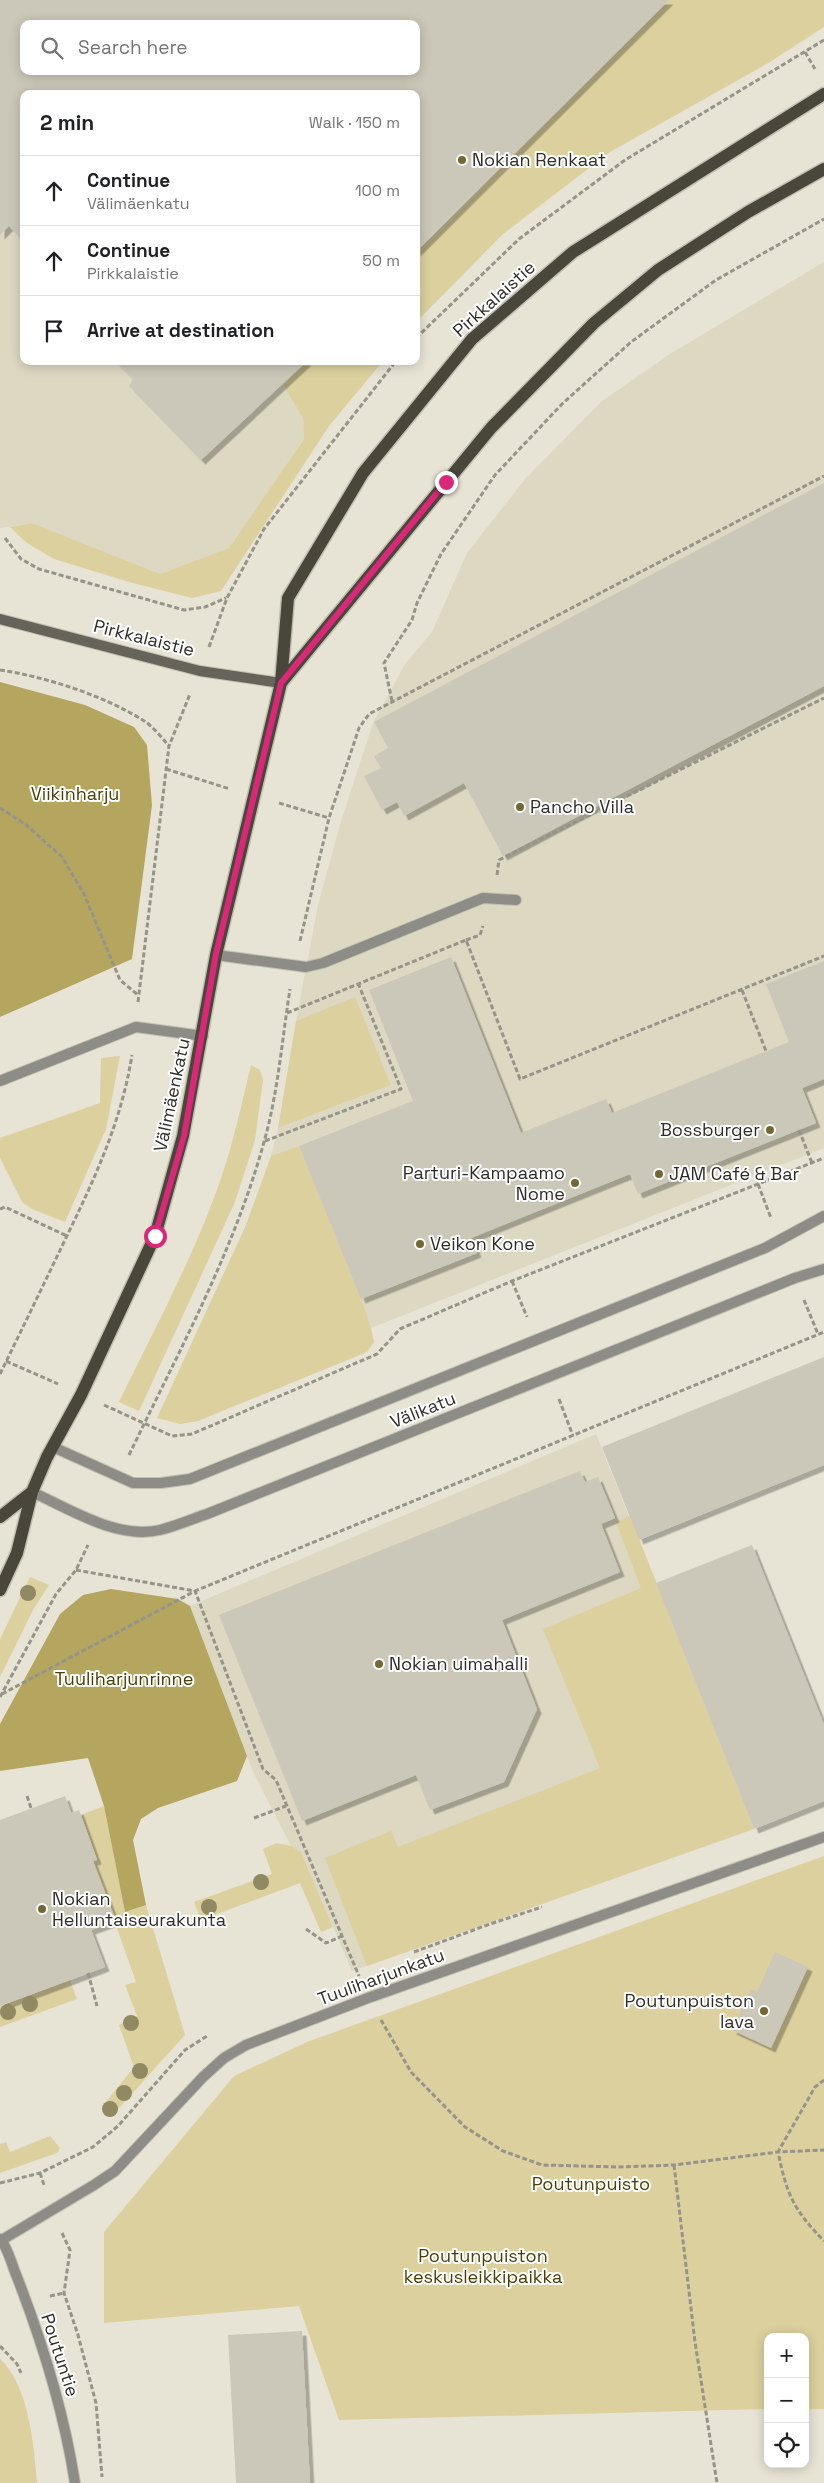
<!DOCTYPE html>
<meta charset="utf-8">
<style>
:root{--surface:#fff;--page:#f6f6f6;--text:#202124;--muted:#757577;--line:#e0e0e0}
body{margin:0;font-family:"Space Grotesk",sans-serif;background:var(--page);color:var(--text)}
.controls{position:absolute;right:15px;bottom:15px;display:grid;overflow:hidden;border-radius:10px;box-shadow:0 2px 12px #0003}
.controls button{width:45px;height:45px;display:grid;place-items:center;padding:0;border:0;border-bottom:1px solid var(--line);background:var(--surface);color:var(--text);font:25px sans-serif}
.stop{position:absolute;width:15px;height:15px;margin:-11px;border:4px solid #db2777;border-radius:50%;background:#fff}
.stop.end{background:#db2777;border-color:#fff;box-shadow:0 1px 5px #0008}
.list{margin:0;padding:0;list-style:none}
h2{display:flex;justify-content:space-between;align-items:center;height:65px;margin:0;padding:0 20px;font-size:21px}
h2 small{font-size:16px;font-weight:400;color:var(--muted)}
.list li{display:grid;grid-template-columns:32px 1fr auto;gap:15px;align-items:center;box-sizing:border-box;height:70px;padding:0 20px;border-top:1px solid var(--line)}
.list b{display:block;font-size:19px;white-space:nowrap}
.list p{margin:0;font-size:16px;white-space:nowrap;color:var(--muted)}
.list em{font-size:16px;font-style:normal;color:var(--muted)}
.icon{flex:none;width:28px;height:28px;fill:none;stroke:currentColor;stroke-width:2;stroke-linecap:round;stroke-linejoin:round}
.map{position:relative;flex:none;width:824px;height:2483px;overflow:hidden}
.search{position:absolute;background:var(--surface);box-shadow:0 2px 12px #0003;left:20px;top:20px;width:400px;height:55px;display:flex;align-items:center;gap:12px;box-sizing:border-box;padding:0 18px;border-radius:10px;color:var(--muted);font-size:19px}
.panel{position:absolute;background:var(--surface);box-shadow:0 2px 12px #0003;left:20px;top:90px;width:400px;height:275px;border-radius:10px}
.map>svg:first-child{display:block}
</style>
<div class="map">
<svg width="824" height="2483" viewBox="0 0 824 2483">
<defs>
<filter id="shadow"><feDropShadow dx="4.5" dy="4.5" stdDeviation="0" flood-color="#0004"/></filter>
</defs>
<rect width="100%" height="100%" fill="#e7e4d5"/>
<path fill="#dcd8c2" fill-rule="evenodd" d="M0,0H669L416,252V94H24V361H307L283,385L303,418L304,439L229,548L160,574L32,523L0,528ZM24,24H416V71H24Z
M824,262V1148L371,1328L299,1147L271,1156L278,1128L391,1085L355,998L296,1021L318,905L341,821L373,723L405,664L432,632L467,553L526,478L602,401L670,354Z
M596,1434L754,1829L352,1971L301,1852L291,1846L253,1772L190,1606Z"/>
<path fill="#dbd09e" d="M669,0H824V27L770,62L610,152L503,234L416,322V252Z
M307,361H383L329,426L221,591L192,598L129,582L54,559L27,543L10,527L32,523L160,574L229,548L304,439L303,418L283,385Z
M355,997L391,1085L278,1128L296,1021Z
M120,1056L106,1129L65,1222L32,1209L22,1202L0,1158V1138L100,1103L101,1058Z
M251,1065L260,1070L263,1079L255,1140L235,1202L139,1411L119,1402C151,1336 186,1271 212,1203C230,1158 240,1111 251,1065Z
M299,1146L361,1299L371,1328L374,1342L367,1352L198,1421L180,1424L157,1418L246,1225L271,1156Z
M630,1516L754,1829L367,1966L325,1858L391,1831L398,1847L600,1768L543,1629L641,1588L616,1522Z
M30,1577L49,1585L33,1610L0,1677V1639Z
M104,1806L125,1912L146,1905L185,2035L111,2117L105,2115L102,2107L134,2067L119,2025L137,2016L125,1985L136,1982L93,1861L97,1859L81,1815Z
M277,1843L291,1846L301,1852L333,1927L321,1932L300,1883L201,1920L194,1902L272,1874L263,1849Z
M824,1856V2409H805V2337H768V2409L339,2420L299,2306L104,2323V2232L234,2076L307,2042Z
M70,1980L77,1999L0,2027V2006Z
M50,2136L60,2148L57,2153L0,2173V2144L6,2142L10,2152Z
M0,2359C29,2385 34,2447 37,2483H0Z"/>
<path fill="#b4a55f" d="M0,682L85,705L134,727L147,745L152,805L132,959L0,1017Z
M111,1589L178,1599L190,1606L247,1756L237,1781L158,1808L141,1819L133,1840L146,1905L125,1912L104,1806L88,1758L0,1771V1724L60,1614L83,1595Z"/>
<path fill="#cbc8b9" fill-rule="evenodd" filter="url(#shadow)" d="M0,0H669L416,252V94H24V242L9,226L0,235ZM24,24H416V71H24Z
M115,361H307L201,460L129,386L133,379Z
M824,483V686L503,856L464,783L404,816L397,802L382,810L364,776L381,768L374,756L388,748L374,722Z
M451,957L521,1133L606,1099L612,1113L789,1042L766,984L824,961V1079L802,1088L816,1123L638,1194L630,1174L471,1238L477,1253L361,1299L299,1146L413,1101L369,990Z
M824,1357V1465L639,1540L602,1447Z
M580,1471L585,1482L598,1477L615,1518L601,1524L620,1572L502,1620L537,1709L504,1782L430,1810L416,1775L302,1821L219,1615Z
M752,1545L824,1725V1801L754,1829L656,1583Z
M65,1796L71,1813L79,1810L97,1860L93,1861L116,1921L91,1930L105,1967L0,2006V1820Z
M775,1952L808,1967L771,2048L732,2030L751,1989L757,1992Z
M302,2331L310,2483H236L228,2335Z"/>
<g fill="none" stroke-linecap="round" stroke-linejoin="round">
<g stroke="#c2bfb2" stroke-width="12">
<path id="lane" d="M216,955L306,967L323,963L483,898L516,900
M0,1081L136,1027L203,1036"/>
</g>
<g stroke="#c2bfb2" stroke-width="12">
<path id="street" d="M53,1447L133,1483H161L190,1479L765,1248L824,1216
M32,1492C70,1509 117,1540 160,1530C176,1526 192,1519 207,1514L795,1278L824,1269
M0,2239C8,2247 12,2266 17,2277C43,2344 64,2412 75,2483
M0,2241L94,2185L115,2171L203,2077L224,2058L246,2045L368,1998L824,1837"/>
</g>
<g stroke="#c2bfb2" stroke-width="12">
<path id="secondary" d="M0,619L200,671L281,683"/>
</g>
<g stroke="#c2bfb2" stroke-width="15">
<path id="primary" d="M281,683L491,428L594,323L658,270L748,212L824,169
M0,1517L32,1492
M0,1590L17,1553L32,1492L47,1457L81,1395L155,1236L183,1136L216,955L281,683L288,598L363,473L472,339L573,252L824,94"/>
</g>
<path stroke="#969389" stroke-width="3" stroke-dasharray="5 2.5" stroke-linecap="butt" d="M805,52L815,69
M416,338L519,239L625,160L824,40
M5,538L21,559L39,569L184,610L205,607L226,598
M209,647L227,598L264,529L396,361
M0,670C46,677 102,695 141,719C152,725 161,737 169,746
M392,701L384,663L412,620L417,603L441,554L495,475L563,403L631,342L716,280L824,219
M166,769L230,789
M279,803L329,818
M0,808L25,824L62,857L84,894L120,980L138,995
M497,875L499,860L824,698
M466,940L480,935L483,926
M300,941L329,818L359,728L369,714L824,476
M742,990L766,1051
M138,1002L169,746L190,694
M287,1013L466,940L520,1079L824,956
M799,1130L812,1163
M265,1141L401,1089L358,983
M758,1184L771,1218
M0,1209L5,1207L67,1236
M512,1281L527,1317
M804,1300L818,1334
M6,1361L58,1384
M0,1374C21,1331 42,1288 63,1244C93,1182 121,1124 132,1055
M559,1399L573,1436
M104,1405L172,1436L192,1434L377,1354L400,1329L512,1281L824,1158
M129,1455C178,1353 234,1251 264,1142C278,1093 282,1040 290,989
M76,1570L195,1591L824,1332
M2,1694L195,1591L263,1769L276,1780L359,1976
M0,1697L56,1594L76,1570L88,1545
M27,1796L31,1808
M254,1818L286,1806
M306,1929L326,1943L342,1936
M414,1952L490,1924L542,1907
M88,1973L97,2006
M381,2020L411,2072L465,2127L503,2151L542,2165L619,2167L674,2165L778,2152L824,2150
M824,2080L815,2087L778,2152C787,2195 793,2209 824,2241
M674,2165L695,2342L717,2483
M40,2173L44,2185
M0,2183L40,2173L93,2147L118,2126L185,2050L207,2036
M62,2233L70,2250L64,2293L78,2335L96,2403L102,2477
M50,2296L64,2293
M0,2346L17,2364L21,2373"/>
<use href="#lane" stroke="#8e8c86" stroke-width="10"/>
<use href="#street" stroke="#8e8c86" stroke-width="10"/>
<use href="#secondary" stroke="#65635a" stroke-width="10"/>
<use href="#primary" stroke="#49473c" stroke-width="12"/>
</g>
<g fill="#908962">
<circle cx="28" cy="1593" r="8"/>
<circle cx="261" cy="1882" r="8"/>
<circle cx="209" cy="1907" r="8"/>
<circle cx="30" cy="2004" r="8"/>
<circle cx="8" cy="2012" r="8"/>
<circle cx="131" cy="2023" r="8"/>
<circle cx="140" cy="2071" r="8"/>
<circle cx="124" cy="2093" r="8"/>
<circle cx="110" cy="2109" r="8"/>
</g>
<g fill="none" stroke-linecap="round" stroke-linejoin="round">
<path stroke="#db2777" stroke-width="6" d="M155,1236L184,1136L216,954L281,683L446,482"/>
</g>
<g fill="#736834" stroke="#fff" stroke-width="2">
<circle cx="462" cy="160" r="5"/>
<circle cx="520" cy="807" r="5"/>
<circle cx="770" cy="1130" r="5"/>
<circle cx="659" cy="1174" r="5"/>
<circle cx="575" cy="1183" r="5"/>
<circle cx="420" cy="1244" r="5"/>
<circle cx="379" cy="1664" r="5"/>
<circle cx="42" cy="1909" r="5"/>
<circle cx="764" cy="2011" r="5"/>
</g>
<g text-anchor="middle" stroke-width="4" stroke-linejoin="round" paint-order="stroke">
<g font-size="18" fill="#2f2d28" stroke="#fff" text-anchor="start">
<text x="472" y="166">Nokian Renkaat</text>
<text x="530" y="813">Pancho Villa</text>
<text x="760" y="1136" text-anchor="end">Bossburger</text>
<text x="565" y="1179" text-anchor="end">Parturi-Kampaamo<tspan x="565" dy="21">Nome</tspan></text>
<text x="669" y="1180">JAM Café &amp; Bar</text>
<text x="430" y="1250">Veikon Kone</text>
<text x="389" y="1670">Nokian uimahalli</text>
<text x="52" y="1905">Nokian<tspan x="52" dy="21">Helluntaiseurakunta</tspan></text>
<text x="754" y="2007" text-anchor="end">Poutunpuiston<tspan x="754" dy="21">lava</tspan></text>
</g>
<g font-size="18" fill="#2f2d28" stroke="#fff">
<text transform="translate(494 299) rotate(-42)" y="6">Pirkkalaistie</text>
<text transform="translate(144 638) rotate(14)" y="6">Pirkkalaistie</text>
<text transform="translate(172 1095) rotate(-78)" y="6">Välimäenkatu</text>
<text transform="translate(423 1410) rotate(-22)" y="6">Välikatu</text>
<text transform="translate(381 1977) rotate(-20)" y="6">Tuuliharjunkatu</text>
<text transform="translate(60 2355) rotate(72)" y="6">Poutuntie</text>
</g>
<g font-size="18" fill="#493e04" stroke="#fff">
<text x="75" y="800">Viikinharju</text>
<text x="124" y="1685">Tuuliharjunrinne</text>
<text x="591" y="2190">Poutunpuisto</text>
<text x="483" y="2262">Poutunpuiston<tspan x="483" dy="21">keskusleikkipaikka</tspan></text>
</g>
</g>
</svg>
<div class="controls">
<button>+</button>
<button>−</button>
<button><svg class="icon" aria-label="locate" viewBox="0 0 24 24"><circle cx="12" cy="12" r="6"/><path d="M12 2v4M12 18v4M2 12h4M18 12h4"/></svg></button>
</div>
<div class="stop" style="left:155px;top:1236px"></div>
<div class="stop end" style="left:446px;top:482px"></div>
<div class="search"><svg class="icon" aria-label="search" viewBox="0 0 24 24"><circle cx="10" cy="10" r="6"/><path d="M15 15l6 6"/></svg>Search here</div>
<section class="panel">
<h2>2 min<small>Walk · 150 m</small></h2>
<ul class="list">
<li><svg class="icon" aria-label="ahead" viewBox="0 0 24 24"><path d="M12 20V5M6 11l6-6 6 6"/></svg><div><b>Continue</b><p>Välimäenkatu</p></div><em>100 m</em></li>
<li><svg class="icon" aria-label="ahead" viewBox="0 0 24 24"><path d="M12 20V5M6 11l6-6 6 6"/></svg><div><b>Continue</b><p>Pirkkalaistie</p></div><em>50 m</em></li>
<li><svg class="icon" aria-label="arrive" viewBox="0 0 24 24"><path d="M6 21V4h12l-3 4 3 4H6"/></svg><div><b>Arrive at destination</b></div></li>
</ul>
</section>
</div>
